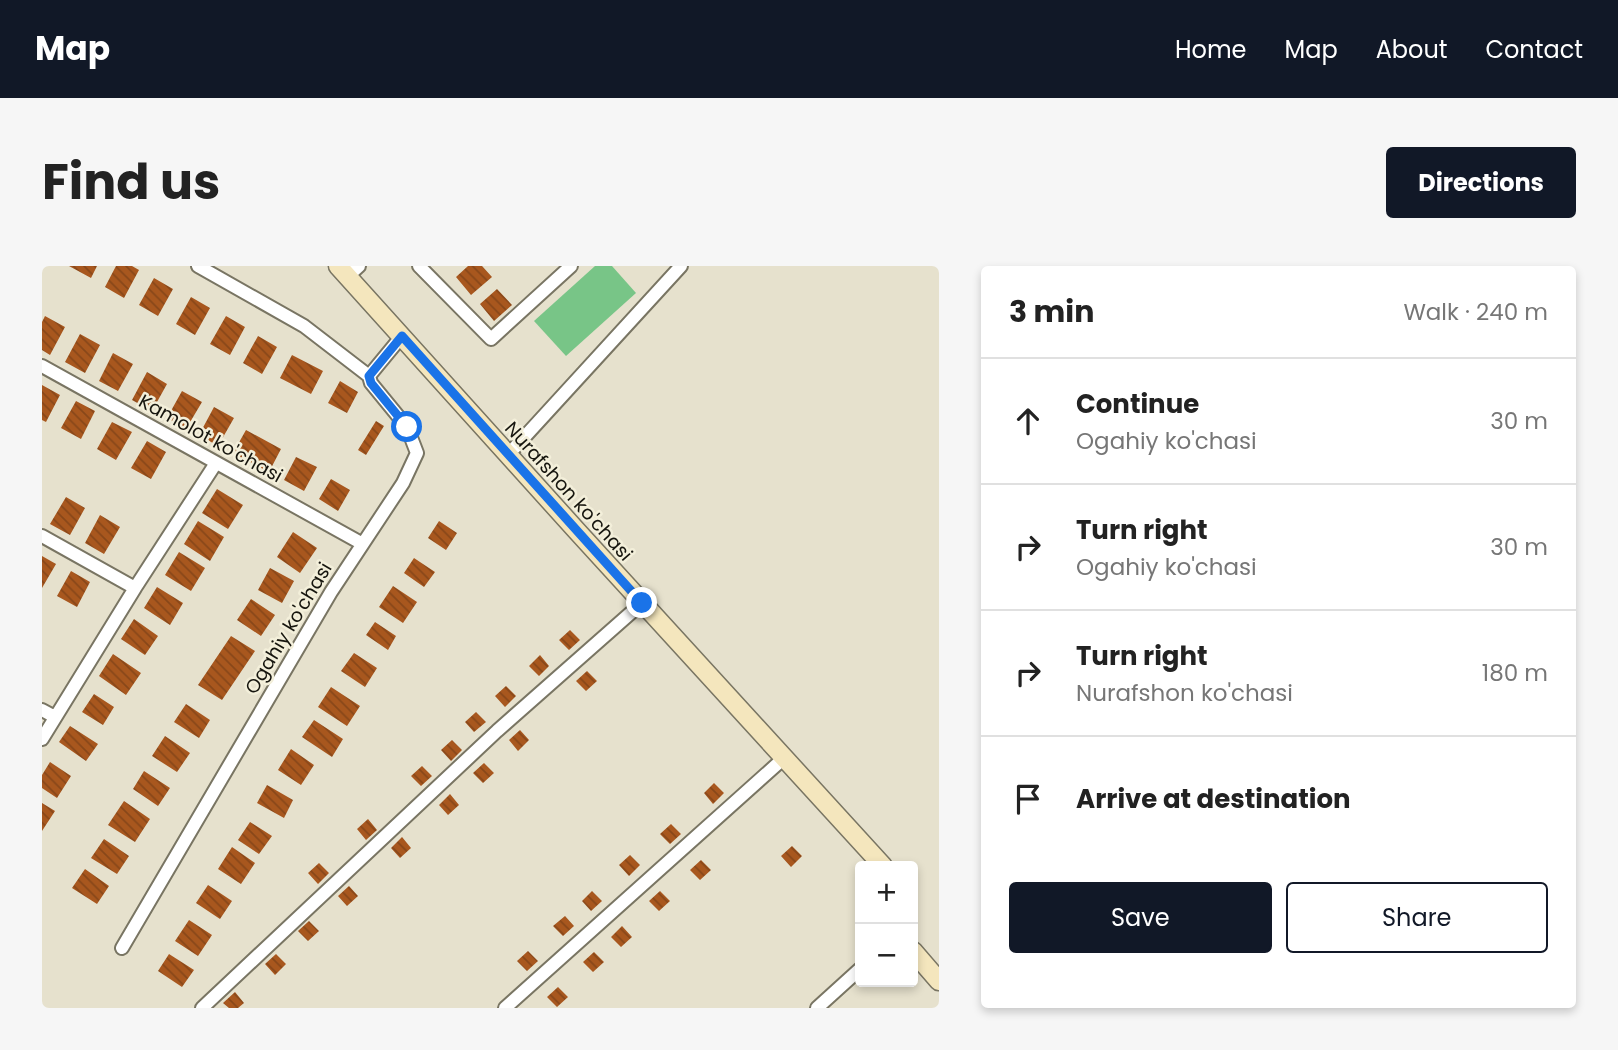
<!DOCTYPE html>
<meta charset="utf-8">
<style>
:root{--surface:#fff;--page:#f6f6f6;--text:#222;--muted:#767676;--line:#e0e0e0;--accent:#111827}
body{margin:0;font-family:Poppins,sans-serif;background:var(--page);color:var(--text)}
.controls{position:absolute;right:21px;bottom:21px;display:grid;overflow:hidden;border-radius:7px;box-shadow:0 4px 10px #0003}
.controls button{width:63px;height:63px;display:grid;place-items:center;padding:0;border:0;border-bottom:2px solid var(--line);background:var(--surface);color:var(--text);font:35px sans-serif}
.stop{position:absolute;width:21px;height:21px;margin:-16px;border:5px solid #1a73e8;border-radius:50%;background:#fff}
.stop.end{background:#1a73e8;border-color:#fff;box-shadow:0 2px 7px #0008}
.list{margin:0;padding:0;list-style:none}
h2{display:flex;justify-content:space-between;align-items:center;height:91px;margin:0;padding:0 28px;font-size:30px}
h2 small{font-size:23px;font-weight:400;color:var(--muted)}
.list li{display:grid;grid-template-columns:46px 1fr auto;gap:21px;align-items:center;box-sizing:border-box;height:126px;padding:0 28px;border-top:2px solid var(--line)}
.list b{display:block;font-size:26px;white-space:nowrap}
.list p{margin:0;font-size:23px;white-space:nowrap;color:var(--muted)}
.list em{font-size:23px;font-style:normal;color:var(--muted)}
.actions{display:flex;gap:14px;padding:21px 28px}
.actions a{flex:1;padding:16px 0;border:2px solid var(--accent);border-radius:7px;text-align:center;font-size:24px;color:var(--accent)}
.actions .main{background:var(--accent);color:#fff}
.icon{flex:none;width:38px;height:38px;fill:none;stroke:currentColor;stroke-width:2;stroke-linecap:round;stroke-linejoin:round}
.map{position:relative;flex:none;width:897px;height:742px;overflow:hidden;border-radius:7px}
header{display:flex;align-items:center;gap:42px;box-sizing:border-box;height:98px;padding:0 35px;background:var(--accent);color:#fff}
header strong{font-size:33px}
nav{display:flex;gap:38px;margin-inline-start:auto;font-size:24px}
.intro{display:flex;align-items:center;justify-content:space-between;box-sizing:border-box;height:168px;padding:0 42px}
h1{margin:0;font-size:49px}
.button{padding:18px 32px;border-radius:7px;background:var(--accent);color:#fff;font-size:24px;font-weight:700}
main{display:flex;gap:42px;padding:0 42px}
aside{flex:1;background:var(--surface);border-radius:7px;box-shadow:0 4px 10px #0003}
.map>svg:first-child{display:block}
</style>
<header>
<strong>Map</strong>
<nav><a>Home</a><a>Map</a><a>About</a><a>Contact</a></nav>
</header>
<div class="intro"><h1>Find us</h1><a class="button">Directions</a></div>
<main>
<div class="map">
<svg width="897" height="742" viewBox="0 0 897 742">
<defs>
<pattern id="building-back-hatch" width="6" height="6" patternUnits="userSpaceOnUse" patternTransform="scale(1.75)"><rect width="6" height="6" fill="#a8571e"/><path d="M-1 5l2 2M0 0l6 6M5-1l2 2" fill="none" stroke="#884719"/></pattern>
</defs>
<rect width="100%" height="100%" fill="#e6e1cd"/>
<path fill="#78c587" d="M553,0H570L594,27L524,90L492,55Z"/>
<path fill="url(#building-back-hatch)" d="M27,0H55L49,12Z
M74,0H90L97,4L82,32L63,21Z
M426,0H440L450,11L429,29L414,11Z
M112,12L131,23L116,50L97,39Z
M455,23L470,39L452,55L438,38Z
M149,31L168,42L153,69L134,58Z
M3,50L23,61L8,89L0,84V56Z
M184,50L203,61L188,89L168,78Z
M38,68L58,79L43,107L23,96Z
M216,70L235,81L220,108L201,97Z
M71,87L91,98L76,125L57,115Z
M250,89L281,105L269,128L238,112Z
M105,106L125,118L110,145L90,134Z
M298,115L316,126L305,147L286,137Z
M0,119L18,129L4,156L0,154Z
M140,125L160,136L144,163L125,152Z
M34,135L53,145L39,173L19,162Z
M172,141L192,152L176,180L157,169Z
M334,155L342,160L324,189L316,184Z
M70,156L90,166L74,194L55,183Z
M204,164L239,183L227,206L191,187Z
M105,175L124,186L109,213L89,202Z
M254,191L275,201L262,225L242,214Z
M289,213L308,224L296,245L277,233Z
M175,223L201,239L186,263L160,247Z
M24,231L43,242L28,269L8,258Z
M58,249L78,261L62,288L43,277Z
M156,255L182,271L168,295L142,278Z
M397,255L415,267L404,284L386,272Z
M251,266L275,282L258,307L235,291Z
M137,286L163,302L149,325L123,309Z
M0,290L14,298L0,322Z
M372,292L393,306L382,321L362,307Z
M228,302L252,315L240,337L216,324Z
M29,305L48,316L35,341L15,330Z
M351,320L375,336L361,357L337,341Z
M115,321L141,337L128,359L102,342Z
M209,333L233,349L219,370L195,354Z
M92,353L116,370L103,389L79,373Z
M333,356L354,370L346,384L324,369Z
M528,364L538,374L527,384L517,374Z
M189,370L213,385L180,434L156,419Z
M312,387L335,402L323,421L299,405Z
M71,388L99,407L84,429L57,410Z
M498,389L507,400L497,410L487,400Z
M545,405L555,415L544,425L534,415Z
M464,420L474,430L463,441L453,430Z
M289,421L318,440L305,460L276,441Z
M52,428L72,441L61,459L40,446Z
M144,438L168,454L157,472L132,456Z
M434,446L444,456L432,466L423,456Z
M272,454L301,473L290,491L260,471Z
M28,460L56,478L44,495L17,476Z
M478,464L487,474L476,485L467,474Z
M123,470L148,487L135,506L110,490Z
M410,474L420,484L409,495L399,484Z
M249,483L272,499L259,519L236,504Z
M8,496L29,510L15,532L0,522V509Z
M442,497L452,507L441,517L431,507Z
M380,500L390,510L379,520L369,510Z
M102,505L128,522L116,540L91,523Z
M672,517L682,527L671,538L662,527Z
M225,519L251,534L242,552L215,537Z
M408,528L417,539L406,549L397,539Z
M82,535L108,553L93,576L66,559Z
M0,537L13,545L0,565Z
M326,553L335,564L324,574L315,563Z
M208,556L230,570L217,588L196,574Z
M629,558L639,568L628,578L618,568Z
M360,571L369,582L358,592L349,582Z
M62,573L87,590L75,608L49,592Z
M750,580L760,590L749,601L739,590Z
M190,581L213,597L199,618L176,603Z
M588,589L598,599L587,610L577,599Z
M659,594L669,604L658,614L648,604Z
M277,597L287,607L276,618L266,607Z
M43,603L67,620L55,638L30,622Z
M166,619L190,635L178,653L154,637Z
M307,620L316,630L305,640L296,630Z
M550,625L560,635L549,645L540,635Z
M618,625L628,635L617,645L607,635Z
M523,650L532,660L521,670L511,660Z
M147,654L170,669L156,690L133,675Z
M267,655L277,665L266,675L256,665Z
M580,660L590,671L579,681L569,671Z
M486,685L496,695L485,705L475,695Z
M552,686L562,696L551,706L541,696Z
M127,688L152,704L140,721L116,705Z
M234,688L244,698L233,709L223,698Z
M516,721L526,731L515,741L505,731Z
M193,726L202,737L196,742H187L181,737Z"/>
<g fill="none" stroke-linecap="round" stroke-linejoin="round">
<g stroke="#797563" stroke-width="16">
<path id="street" d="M156,0L262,60L327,110
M377,0L449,73L529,0
M306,10L317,0
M0,100L319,277
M466,189L639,0
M0,270L93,322
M0,444L13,451
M0,473L93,322L174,197
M80,682L289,326L361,217L375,187L365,161L329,117L327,110L360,70
M160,742L455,465L600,337
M463,742L742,492
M775,742L818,703"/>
</g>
<g stroke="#797563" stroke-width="21">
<path id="secondary" d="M296,0L534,264L841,600
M871,685L897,715"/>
</g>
<use href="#street" stroke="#fff" stroke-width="12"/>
<use href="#secondary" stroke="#f4e6bd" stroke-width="18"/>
</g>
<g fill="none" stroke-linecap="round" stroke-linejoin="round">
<path stroke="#1a73e8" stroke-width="9" d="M365,161L329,117L327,110L360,70L600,337"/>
</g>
<g text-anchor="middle" stroke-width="5" stroke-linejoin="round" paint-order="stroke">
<g font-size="19" fill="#16150e" stroke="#f3efda">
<text transform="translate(169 172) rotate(29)" y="7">Kamolot ko'chasi</text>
<text transform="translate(527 225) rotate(48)" y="7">Nurafshon ko'chasi</text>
<text transform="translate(246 362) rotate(-59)" y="7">Ogahiy ko'chasi</text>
</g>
</g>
</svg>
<div class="controls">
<button>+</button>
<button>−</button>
</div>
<div class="stop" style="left:365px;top:161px"></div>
<div class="stop end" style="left:600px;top:337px"></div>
</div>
<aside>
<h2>3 min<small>Walk · 240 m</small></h2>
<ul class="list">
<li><svg class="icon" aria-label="ahead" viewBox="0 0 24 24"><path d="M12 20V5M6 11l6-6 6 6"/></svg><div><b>Continue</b><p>Ogahiy ko'chasi</p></div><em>30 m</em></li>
<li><svg class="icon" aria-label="right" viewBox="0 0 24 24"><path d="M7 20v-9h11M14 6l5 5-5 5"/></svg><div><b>Turn right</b><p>Ogahiy ko'chasi</p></div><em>30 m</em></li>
<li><svg class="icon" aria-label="right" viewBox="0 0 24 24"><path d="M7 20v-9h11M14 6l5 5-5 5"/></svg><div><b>Turn right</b><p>Nurafshon ko'chasi</p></div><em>180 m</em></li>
<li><svg class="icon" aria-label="arrive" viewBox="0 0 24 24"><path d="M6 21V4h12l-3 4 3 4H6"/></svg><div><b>Arrive at destination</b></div></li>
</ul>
<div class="actions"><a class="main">Save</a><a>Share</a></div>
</aside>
</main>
